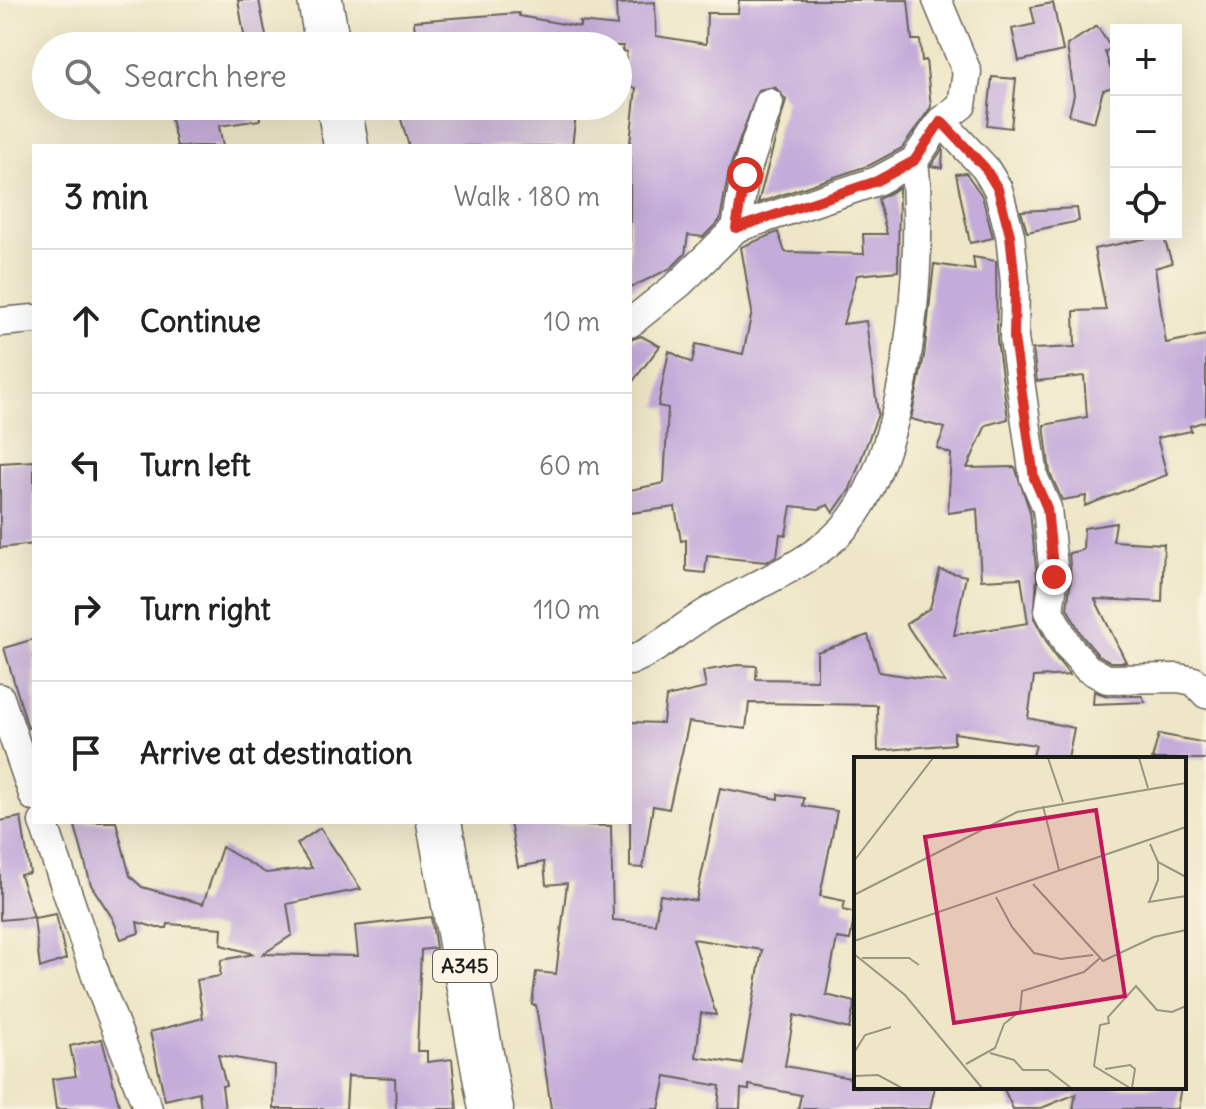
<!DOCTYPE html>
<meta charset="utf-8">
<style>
:root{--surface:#fff;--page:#f2f2f2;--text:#222;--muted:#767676;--line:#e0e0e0}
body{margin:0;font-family:Delius,sans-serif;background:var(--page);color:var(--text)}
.controls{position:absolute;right:24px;top:24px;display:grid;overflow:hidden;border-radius:0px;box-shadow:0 8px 32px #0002}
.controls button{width:72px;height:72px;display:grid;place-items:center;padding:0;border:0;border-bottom:2px solid var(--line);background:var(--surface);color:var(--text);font:40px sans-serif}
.stop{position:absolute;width:24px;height:24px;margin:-18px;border:6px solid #d93025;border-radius:50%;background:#fff}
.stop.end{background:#d93025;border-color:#fff;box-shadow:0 2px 8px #0008}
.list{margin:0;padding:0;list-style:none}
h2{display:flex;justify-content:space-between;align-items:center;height:104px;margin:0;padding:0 32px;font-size:34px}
h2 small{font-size:26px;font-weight:400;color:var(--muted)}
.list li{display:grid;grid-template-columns:52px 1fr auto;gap:24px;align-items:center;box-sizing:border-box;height:144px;padding:0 32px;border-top:2px solid var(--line)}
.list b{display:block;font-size:30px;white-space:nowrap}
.list em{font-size:26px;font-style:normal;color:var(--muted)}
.icon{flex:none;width:44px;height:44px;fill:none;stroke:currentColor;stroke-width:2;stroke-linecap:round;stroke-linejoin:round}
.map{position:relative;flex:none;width:1206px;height:1109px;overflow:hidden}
.search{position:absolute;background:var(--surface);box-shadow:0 8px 32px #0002;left:32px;top:32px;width:600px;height:88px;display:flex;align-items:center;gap:20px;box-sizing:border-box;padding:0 28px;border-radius:44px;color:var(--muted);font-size:30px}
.panel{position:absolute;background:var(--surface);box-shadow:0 8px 32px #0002;left:32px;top:144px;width:600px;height:680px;border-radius:0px}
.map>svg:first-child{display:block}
</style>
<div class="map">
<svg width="1206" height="1109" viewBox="0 0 1206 1109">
<rect width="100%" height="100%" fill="#fcf5e5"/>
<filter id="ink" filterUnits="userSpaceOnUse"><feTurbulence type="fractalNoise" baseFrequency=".0125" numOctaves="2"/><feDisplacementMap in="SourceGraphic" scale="16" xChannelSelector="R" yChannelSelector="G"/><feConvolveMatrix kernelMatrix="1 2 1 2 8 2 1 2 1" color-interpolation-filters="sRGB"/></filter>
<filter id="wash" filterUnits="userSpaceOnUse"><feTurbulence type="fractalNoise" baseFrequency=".006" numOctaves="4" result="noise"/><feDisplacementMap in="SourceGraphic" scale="32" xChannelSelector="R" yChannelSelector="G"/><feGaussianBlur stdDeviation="1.8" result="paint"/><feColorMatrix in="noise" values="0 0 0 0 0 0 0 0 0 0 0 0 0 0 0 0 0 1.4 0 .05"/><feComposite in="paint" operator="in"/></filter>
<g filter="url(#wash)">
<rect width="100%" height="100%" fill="#eee6c6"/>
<g id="blocks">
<path fill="#c4acda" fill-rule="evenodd" d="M238,0H259L268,46H246Z
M739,0H908L912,40H920L922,61L926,60L931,107L902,148L870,165L758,203L786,100L775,87L758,90L729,170L720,220L703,237L688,235L685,254L671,268L630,288V143L636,88L621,86L627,52L622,51L623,46H549L508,39V46H416L414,21L519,13V16L580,27V22L617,26L616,4L655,2L656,36L706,44L707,13H738Z
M1053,3L1063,51L1019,61L1012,29L1035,24L1031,7Z
M1097,26L1111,48L1105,52L1116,86L1103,90L1094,122L1069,115L1074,95L1067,45Z
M992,77L1016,79L1011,128L987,125Z
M168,106H259L260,120L219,126L223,146H177Z
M397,106H577L572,146H409Z
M943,148L942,168L931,166Z
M966,173L982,196L993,238L970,243L956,174Z
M899,188L898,271L857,275L843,324L866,321L878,414L850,489L833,513L828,505L819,509L791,506L786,535L780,534L777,556L766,562L707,556L705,573L686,571V540L681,541L675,507L630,513V490L664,483L668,408L658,406L669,351L692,363L696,344L743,354L752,312L741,247L778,232L785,252L864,254L863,234H887L878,199Z
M1077,208L1079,221L1027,232L1021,211Z
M1163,235L1172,263L1155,268L1166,343L1206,335V421L1190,426L1191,431L1157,438L1167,475L1085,506L1086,496L1062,500L1050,473L1044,425L1087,417L1084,376L1037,381L1033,349L1075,347L1074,311L1106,310L1094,249Z
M973,257L996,261L997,340L1008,419L986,425L967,468L1015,467L1030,512L1037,577L1034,618L1053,654L1070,675L1034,677L1028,718L1074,728L1068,759H1032L1036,745L954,733V744L878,751L877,705L749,703L746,729L689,722L669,809L653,806L643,868L630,867V722L663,723L666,697L706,688L703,671L737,665L757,666L756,679L817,680V652L868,635L879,672L945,682L906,624L930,608L940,570L966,576L954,635L1028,623L1021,578L981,580L977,509L948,513L951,454L937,448L945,428L911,419L924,356L934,264L975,270Z
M641,336L660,346L630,385V340Z
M34,461V544L0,548V463Z
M1116,523L1113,541L1164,544L1162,602L1095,599L1126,662H1111L1098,655L1082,636L1067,608L1071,579L1069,553L1083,550L1084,528Z
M34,639V727L28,728L4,648Z
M1094,691L1107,696H1142L1145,702L1093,704Z
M1159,734L1206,743V759H1152Z
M720,788L778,799V794L804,798L803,806L837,811L820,896L845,901L843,910L855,913L850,940L837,938L826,995L855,1002L849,1029L794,1015L785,1066L856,1079V1087H935L930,1109H798L801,1095L749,1085V1090L741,1089L740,1109H718L720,1086L666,1076L659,1109H551L536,1005H532L536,972L556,974L567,883L546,885L544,862L518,867L510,822L611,826L613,920L655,924L660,895L696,901ZM693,939L762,950L742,1064L696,1057L701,1013L716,1015Z
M21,817L30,873L20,875L34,917L0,920V821Z
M74,822H116L130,876L142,887L203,904L222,847L266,873L312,868L297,844L320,828L361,889L287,904L292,935L263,954L358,956L355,926L431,917L436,948L421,950L417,1051H427V1062L452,1059L457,1109H396L395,1078L348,1076L346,1109H274L275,1065L218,1055L226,1085L222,1086L225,1109H201L199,1092L165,1100L150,1032L203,1018L197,980L220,976L221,960L254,954L221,945L222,928L168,924L167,928H157L137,922L139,933L121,939L113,919L91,885Z
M56,914L66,959L40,968L34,918Z
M102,1039L120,1109H56L52,1079L76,1076L70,1046Z
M1003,1087H1181L1177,1109H1073L1076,1094L1039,1109H1013Z"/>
</g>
</g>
<g filter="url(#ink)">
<use href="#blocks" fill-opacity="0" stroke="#666358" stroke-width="2"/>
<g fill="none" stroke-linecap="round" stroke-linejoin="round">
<g stroke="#666358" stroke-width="31">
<path id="minor" d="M941,121L985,168L998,189L1010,235L1015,283L1014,338L1034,478L1047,508L1054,577L1049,611L1068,646L1087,668L1107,679L1178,678L1194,681L1206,694
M736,228L745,175L769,103
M0,322L34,319
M630,323L680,283L736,228L877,181L914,161L941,121L962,105L967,72L937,0
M630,661C656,650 674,634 697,619C742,588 804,570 842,530C909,460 925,254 914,161
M0,698L34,797
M43,822L98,982L148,1109"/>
</g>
<g stroke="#666358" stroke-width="47">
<path id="trunk" d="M320,0L328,46
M339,106L346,146
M439,822L491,1109"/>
</g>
<use href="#minor" stroke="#fff" stroke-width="28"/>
<use href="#trunk" stroke="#fff" stroke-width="44"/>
</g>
</g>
<g fill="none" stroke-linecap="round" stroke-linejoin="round" filter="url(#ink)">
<path stroke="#d93025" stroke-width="10" d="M745,175L736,228L877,181L914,161L941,121L985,168L998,189L1010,235L1015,283L1014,338L1034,478L1047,508L1054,577"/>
</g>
<g text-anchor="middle" stroke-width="8" stroke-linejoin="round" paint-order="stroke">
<rect fill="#fcf5e5" stroke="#5f5d58" stroke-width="2" x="433" y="950" width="64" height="32" rx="6"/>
<g font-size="20" font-weight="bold" fill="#1c1c1c">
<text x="465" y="973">A345</text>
</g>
</g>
<g transform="translate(854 757)">
<rect width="332" height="332" fill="#eee6c6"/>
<path fill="none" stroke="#9a9582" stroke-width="2" d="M194,1L209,45M285,1L294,31M189,49L205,113M296,87L304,105L332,120M0,104L79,1M304,105V123L295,145L332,139M179,127L249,204L300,180L332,173M0,138L163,55L332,26M142,140L158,170L180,196L207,202L239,198M0,184L332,70M0,197L51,238L128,331M8,201H55L65,208M0,296L11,278L37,270M136,296L160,303L169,313H194L217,331M112,307L141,291L150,267L166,254L168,234L230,215L246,201M251,312L276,308L281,312L278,331M0,319L24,318L48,331M276,331L240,309L246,268L255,266L254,260L282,229L303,253L318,255L332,249"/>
<path fill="#c2185b" fill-opacity="0.15" stroke="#c2185b" stroke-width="4" d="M242,53L271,239L100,266L71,80Z"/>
<rect width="332" height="332" fill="none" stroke="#1c1c1c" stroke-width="4"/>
</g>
</svg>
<div class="controls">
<button>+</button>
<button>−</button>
<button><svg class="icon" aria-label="locate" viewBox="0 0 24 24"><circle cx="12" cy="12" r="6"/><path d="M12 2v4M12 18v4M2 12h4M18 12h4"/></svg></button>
</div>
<div class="stop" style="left:745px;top:175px"></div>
<div class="stop end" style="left:1054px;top:577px"></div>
<div class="search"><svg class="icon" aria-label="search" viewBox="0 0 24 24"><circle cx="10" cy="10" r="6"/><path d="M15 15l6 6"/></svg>Search here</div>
<section class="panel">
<h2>3 min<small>Walk · 180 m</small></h2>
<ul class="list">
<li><svg class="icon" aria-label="ahead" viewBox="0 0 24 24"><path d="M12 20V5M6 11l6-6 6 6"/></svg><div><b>Continue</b></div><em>10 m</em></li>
<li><svg class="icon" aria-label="left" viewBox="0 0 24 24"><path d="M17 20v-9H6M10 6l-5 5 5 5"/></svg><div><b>Turn left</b></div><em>60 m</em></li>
<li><svg class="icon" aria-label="right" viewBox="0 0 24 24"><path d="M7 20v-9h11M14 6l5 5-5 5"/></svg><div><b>Turn right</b></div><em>110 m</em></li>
<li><svg class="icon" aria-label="arrive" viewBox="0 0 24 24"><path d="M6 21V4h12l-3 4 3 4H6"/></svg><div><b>Arrive at destination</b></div></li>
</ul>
</section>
</div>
